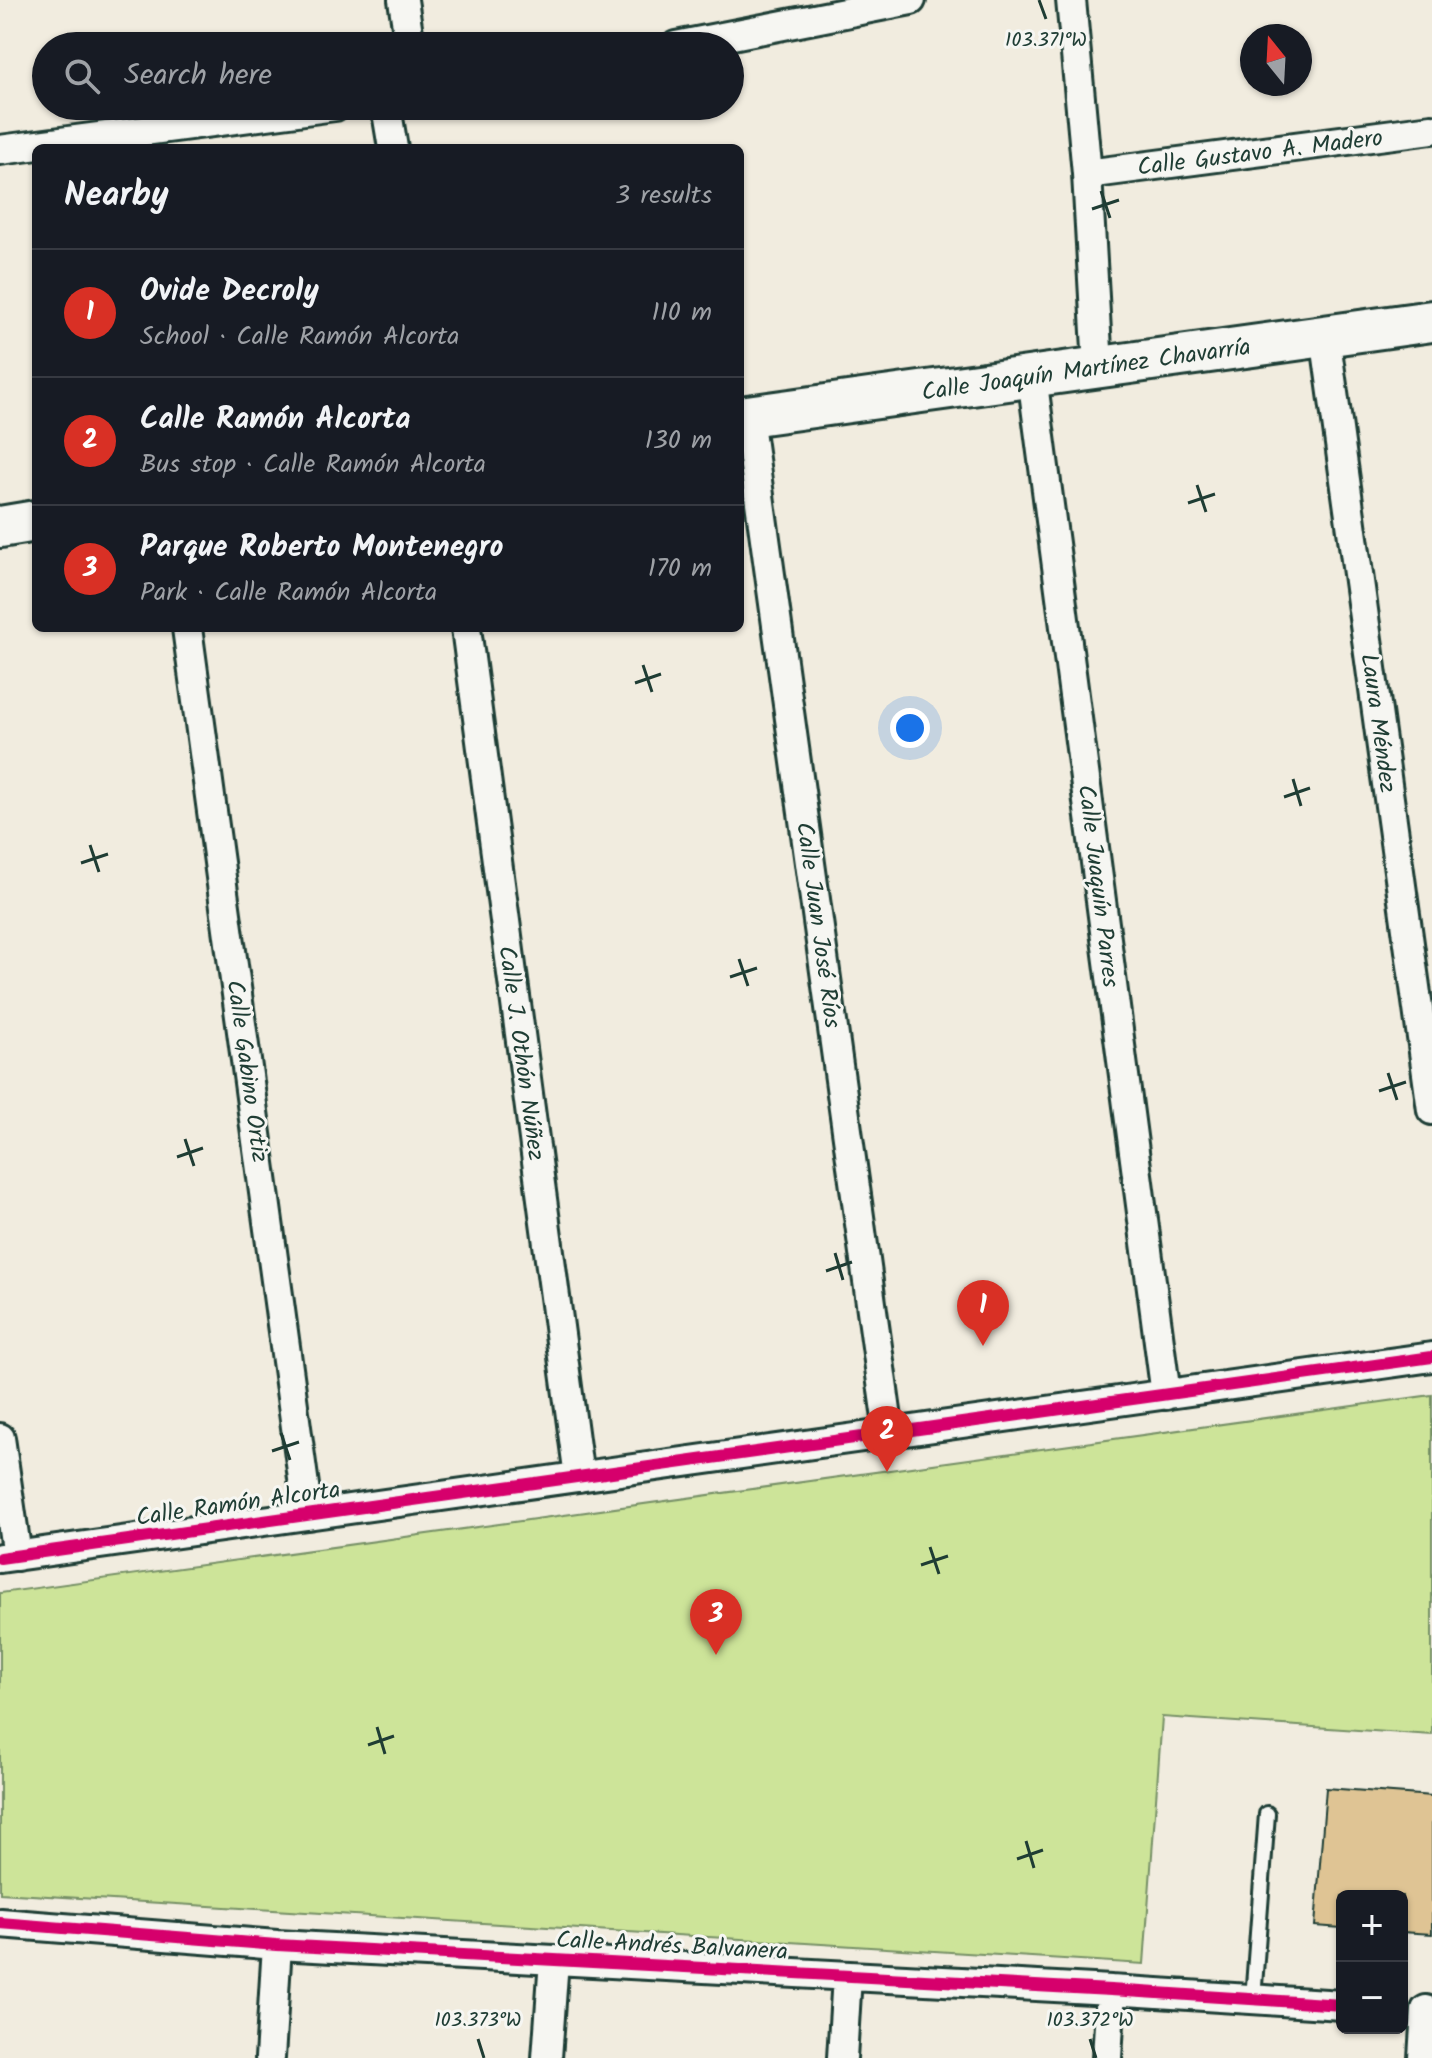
<!DOCTYPE html>
<meta charset="utf-8">
<style>
:root{--surface:#171b24;--page:#20242c;--text:#f1f3f6;--muted:#9ea1a6;--line:#363941;--accent:#d93025}
body{margin:0;font-family:Kalam,sans-serif;background:var(--page);color:var(--text)}
.controls{position:absolute;right:24px;bottom:24px;display:grid;overflow:hidden;border-radius:12px;box-shadow:0 2px 6px #0004}
.controls button{width:72px;height:72px;display:grid;place-items:center;padding:0;border:0;border-bottom:2px solid var(--line);background:var(--surface);color:var(--text);font:40px sans-serif}
.compass{position:absolute;left:1240px;top:24px;width:72px;height:72px;border-radius:50%;background:var(--surface);box-shadow:0 2px 6px #0004;rotate:342deg}
.you{position:absolute;left:910px;top:728px;width:28px;height:28px;margin:-20px;border:6px solid #fff;border-radius:50%;background:#1a73e8;box-shadow:0 0 0 12px #1a73e833}
.badge{display:grid;place-items:center;width:52px;height:52px;border-radius:50%;background:var(--accent);color:#fff;font-size:26px;font-weight:700}
.pin{position:absolute;translate:-50% -66px;filter:drop-shadow(0 2px 4px #0008)}
.pin::after{content:'';position:absolute;top:42px;width:28px;height:24px;background:inherit;clip-path:polygon(0 0,100% 0,50% 100%)}
.list{margin:0;padding:0;list-style:none}
h2{display:flex;justify-content:space-between;align-items:center;height:104px;margin:0;padding:0 32px;font-size:34px}
h2 small{font-size:26px;font-weight:400;color:var(--muted)}
.list li{display:grid;grid-template-columns:52px 1fr auto;gap:24px;align-items:center;box-sizing:border-box;height:128px;padding:0 32px;border-top:2px solid var(--line)}
.list b{display:block;font-size:30px;white-space:nowrap}
.list p{margin:0;font-size:26px;white-space:nowrap;color:var(--muted)}
.list em{font-size:26px;font-style:normal;color:var(--muted)}
.icon{flex:none;width:44px;height:44px;fill:none;stroke:currentColor;stroke-width:2;stroke-linecap:round;stroke-linejoin:round}
.map{position:relative;flex:none;width:1432px;height:2058px;overflow:hidden}
.search{position:absolute;background:var(--surface);box-shadow:0 2px 6px #0004;left:32px;top:32px;width:712px;height:88px;display:flex;align-items:center;gap:20px;box-sizing:border-box;padding:0 28px;border-radius:44px;color:var(--muted);font-size:30px}
.panel{position:absolute;background:var(--surface);box-shadow:0 2px 6px #0004;left:32px;top:144px;width:712px;height:488px;border-radius:12px}
.map>svg:first-child{display:block}
</style>
<div class="map">
<svg width="1432" height="2058" viewBox="0 0 1432 2058">
<rect width="100%" height="100%" fill="#f1ecdf"/>
<filter id="ink" filterUnits="userSpaceOnUse"><feTurbulence type="fractalNoise" baseFrequency=".0125" numOctaves="2"/><feDisplacementMap in="SourceGraphic" scale="16" xChannelSelector="R" yChannelSelector="G"/><feConvolveMatrix kernelMatrix="1 2 1 2 8 2 1 2 1" color-interpolation-filters="sRGB"/></filter>
<g filter="url(#ink)">
<path fill="#cde499" stroke="#769066" stroke-width="2" d="M1432,1395V1735L1162,1717L1144,1964L0,1893V1593Z"/>
<path fill="#dfc494" stroke="#1f3d34" stroke-width="2" d="M1326,1788L1432,1796V1934L1402,1932V1896H1342V1928L1315,1926Z"/>
<g fill="none" stroke-linecap="round" stroke-linejoin="round">
<g stroke="#1f3d34" stroke-width="20">
<path id="lane" d="M1253,1999L1267,1814"/>
</g>
<g stroke="#1f3d34" stroke-width="34">
<path id="street" d="M403,0L410,46
M1071,0L1087,174L1098,367
M676,46L911,0
M386,106L393,148
M0,150L335,106
M1087,174L1432,129
M1325,335L1432,1110
M1032,376L1166,1395
M748,416L889,1433
M187,628L308,1515
M466,628L579,1477
M0,1438L17,1556
M0,1558L1432,1357
M0,1923L277,1945L1111,1990L1342,2005
M270,2058L277,1945
M547,2058L554,1960
M842,2058L847,1976
M1107,2058L1111,1990
M1423,2058L1426,2010"/>
</g>
<g stroke="#1f3d34" stroke-width="46">
<path id="secondary" d="M740,417L1432,321
M0,527L36,521"/>
</g>
<use href="#lane" stroke="#f6f6f2" stroke-width="14"/>
<use href="#street" stroke="#f6f6f2" stroke-width="28"/>
<use href="#secondary" stroke="#f6f6f2" stroke-width="40"/>
<g stroke="#f6f6f2" stroke-width="17">
<path id="cycleway" d="M0,1558L1432,1357
M0,1923L277,1945L1111,1990L1342,2005"/>
</g>
<use href="#cycleway" stroke="#d6006c" stroke-width="12"/>
</g>
</g>
<path fill="none" stroke="#1f3d34" stroke-width="3" d="M1039,0L1046,19M1101,191L1110,218M1092,209L1119,200M1197,485L1206,512M1188,503L1215,494M643,665L652,692M635,683L661,674M1293,779L1301,806M1284,797L1310,788M90,845L99,872M81,863L108,854M739,959L748,986M730,977L757,968M1388,1073L1397,1100M1379,1091L1406,1082M185,1139L194,1166M177,1157L203,1148M835,1253L843,1280M826,1271L852,1262M281,1433L290,1460M272,1451L299,1442M930,1547L939,1574M921,1565L948,1556M377,1727L385,1754M368,1745L394,1736M1026,1841L1034,1868M1017,1859L1043,1850M478,2039L484,2058M1090,2039L1096,2058"/>
<g text-anchor="middle" stroke-width="6" stroke-linejoin="round" paint-order="stroke">
<g font-size="24" fill="#1f3d34" stroke="#f6f6f2">
<text transform="translate(1260 152) rotate(-7)" y="8">Calle Gustavo A. Madero</text>
<text transform="translate(1086 369) rotate(-8)" y="8">Calle Joaquín Martínez Chavarría</text>
<text transform="translate(1379 723) rotate(82)" y="8">Laura Méndez</text>
<text transform="translate(1099 886) rotate(83)" y="8">Calle Juaquín Parres</text>
<text transform="translate(819 925) rotate(82)" y="8">Calle Juan José Ríos</text>
<text transform="translate(522 1053) rotate(82)" y="8">Calle J. Othón Núñez</text>
<text transform="translate(248 1071) rotate(82)" y="8">Calle Gabino Ortiz</text>
<text transform="translate(238 1503) rotate(-8)" y="8">Calle Ramón Alcorta</text>
<text transform="translate(672 1945) rotate(3)" y="8">Calle Andrés Balvanera</text>
</g>
</g>
<g font-size="20" text-anchor="middle" fill="#1f3d34" stroke="#f6f6f2" stroke-width="6" stroke-linejoin="round" paint-order="stroke">
<text x="1046" y="46">103.371°W</text>
<text x="478" y="2026">103.373°W</text>
<text x="1090" y="2026">103.372°W</text>
</g>
</svg>
<div class="controls">
<button>+</button>
<button>−</button>
</div>
<svg class="compass" viewBox="-18 -18 36 36"><path d="M0-13l5 13h-10z" fill="#e53935"/><path d="M0 13l5-13h-10z" fill="#9ea1a6"/></svg>
<div class="you"></div>
<div class="pin badge" style="left:983px;top:1346px">1</div>
<div class="pin badge" style="left:887px;top:1472px">2</div>
<div class="pin badge" style="left:716px;top:1655px">3</div>
<div class="search"><svg class="icon" aria-label="search" viewBox="0 0 24 24"><circle cx="10" cy="10" r="6"/><path d="M15 15l6 6"/></svg>Search here</div>
<section class="panel">
<h2>Nearby<small>3 results</small></h2>
<ul class="list">
<li><span class="badge">1</span><div><b>Ovide Decroly</b><p>School · Calle Ramón Alcorta</p></div><em>110 m</em></li>
<li><span class="badge">2</span><div><b>Calle Ramón Alcorta</b><p>Bus stop · Calle Ramón Alcorta</p></div><em>130 m</em></li>
<li><span class="badge">3</span><div><b>Parque Roberto Montenegro</b><p>Park · Calle Ramón Alcorta</p></div><em>170 m</em></li>
</ul>
</section>
</div>
